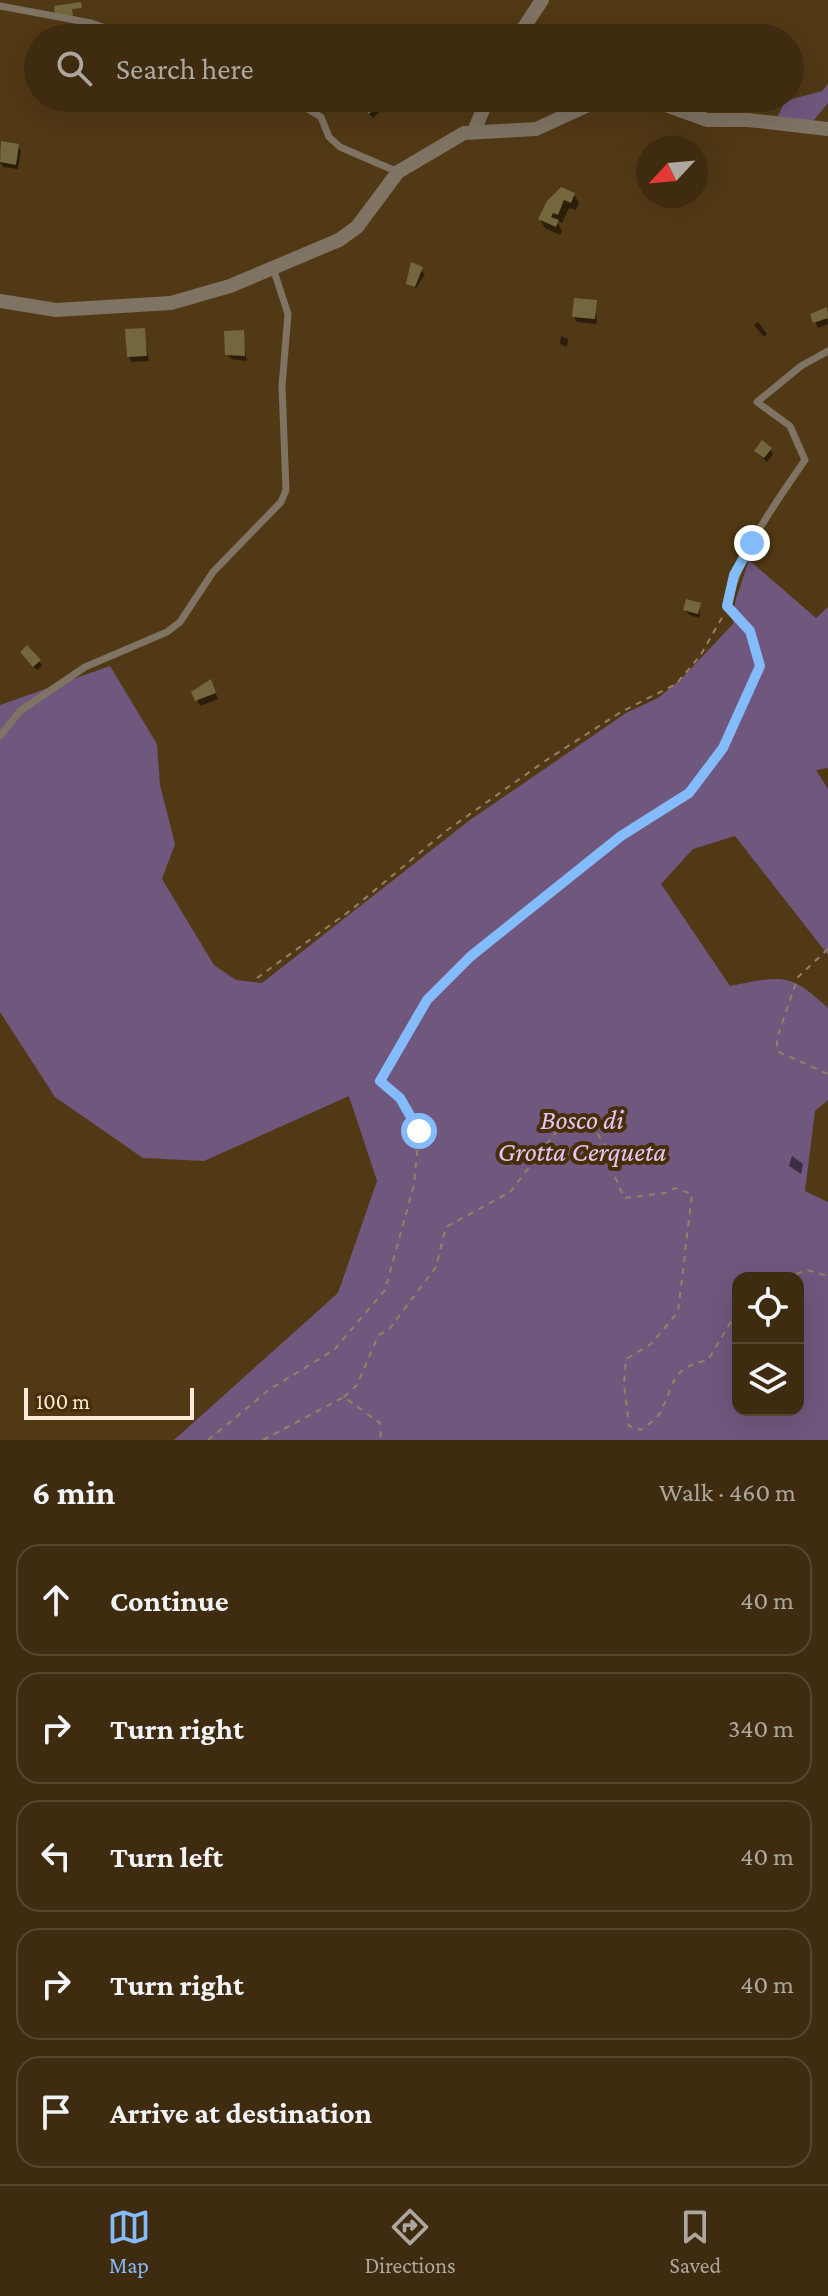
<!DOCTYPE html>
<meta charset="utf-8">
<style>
:root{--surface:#3e2b10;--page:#49371e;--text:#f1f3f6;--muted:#ada79f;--line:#574730;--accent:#84bcfb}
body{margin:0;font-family:"Crimson Pro",serif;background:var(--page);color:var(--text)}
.controls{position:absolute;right:24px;bottom:24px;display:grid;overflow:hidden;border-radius:16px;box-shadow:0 8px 32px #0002}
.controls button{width:72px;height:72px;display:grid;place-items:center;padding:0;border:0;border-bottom:2px solid var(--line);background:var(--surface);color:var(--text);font:40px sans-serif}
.compass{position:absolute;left:636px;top:136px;width:72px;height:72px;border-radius:50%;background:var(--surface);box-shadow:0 8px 32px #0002;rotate:244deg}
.scale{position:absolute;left:24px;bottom:20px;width:170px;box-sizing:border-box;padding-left:8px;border:4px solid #fbebd7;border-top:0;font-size:22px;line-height:28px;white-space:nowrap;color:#fbebd7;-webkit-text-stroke:6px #472e09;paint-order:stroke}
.stop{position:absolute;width:24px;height:24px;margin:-18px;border:6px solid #84bcfb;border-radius:50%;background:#fff}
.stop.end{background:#84bcfb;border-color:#fff;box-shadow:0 2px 8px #0008}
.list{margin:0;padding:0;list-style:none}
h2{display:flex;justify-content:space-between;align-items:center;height:104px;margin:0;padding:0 32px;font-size:34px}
h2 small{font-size:26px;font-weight:400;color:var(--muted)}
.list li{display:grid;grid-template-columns:52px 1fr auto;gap:24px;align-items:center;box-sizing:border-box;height:112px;margin:0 16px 16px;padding:0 16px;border:2px solid var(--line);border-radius:24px}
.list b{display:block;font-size:30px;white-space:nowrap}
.list em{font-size:26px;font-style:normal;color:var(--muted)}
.icon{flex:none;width:44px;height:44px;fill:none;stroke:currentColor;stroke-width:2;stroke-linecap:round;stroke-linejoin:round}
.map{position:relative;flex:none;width:828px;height:1440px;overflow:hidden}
.search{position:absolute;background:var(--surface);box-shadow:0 8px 32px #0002;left:24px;right:24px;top:24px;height:88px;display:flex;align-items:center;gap:20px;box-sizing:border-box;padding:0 28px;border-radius:44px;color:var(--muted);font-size:30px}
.sheet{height:744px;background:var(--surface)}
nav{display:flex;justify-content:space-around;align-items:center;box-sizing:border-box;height:112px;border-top:2px solid var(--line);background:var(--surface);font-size:22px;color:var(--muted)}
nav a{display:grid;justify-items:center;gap:4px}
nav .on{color:var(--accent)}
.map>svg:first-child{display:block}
</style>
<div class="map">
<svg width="828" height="1440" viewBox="0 0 828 1440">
<rect width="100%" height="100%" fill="#523915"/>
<path fill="#70577e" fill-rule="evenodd" d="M828,84V103L813,121L777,118L785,101L822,91Z
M749,560L816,618L828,607V768L816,770L828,789V955L735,836L693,849L661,884L730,986C780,977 788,970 828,1008V1100L815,1111L805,1191L828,1202V1440H174L338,1293L377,1181L349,1096L204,1161L143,1158L55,1097L0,1012V705L110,666L157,744L160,785L175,844L162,879L214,965L236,980L262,983L470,820L626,713L658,698L681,679L733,624L735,602ZM738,1278H798V1410H738Z"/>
<path fill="#0007" d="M370,98L382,109L373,118L366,111Z
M3,143L18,146L21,151L18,169L3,167L0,162Z
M561,189L574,195L579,203L576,210L569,208L562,223L556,220L562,231L560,235L545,228L540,219Z
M412,265L425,274L416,288L408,284Z
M595,302L597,324L577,322L574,317Z
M826,309L828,324L818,328L812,315Z
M758,322L767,334L764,337L754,325Z
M144,330L149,361L132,362L129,357Z
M242,332L247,361L231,359L227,354Z
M561,336L568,339L567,347L560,344Z
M770,449L773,454L767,462L756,451Z
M699,605L700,618L689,615L685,609Z
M25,657L39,661L42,666L37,670Z
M213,686L218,699L200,706L194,692Z
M792,1156L803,1164L801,1174L789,1166Z"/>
<path fill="#74673d" d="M81,2L82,8L72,9L73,16L55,15L54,6Z
M367,98H376L381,103L369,114L360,105Z
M1,141L19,144L16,165L0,162Z
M561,187L575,193L571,203L564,200L558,215L553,213L551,217L559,220L556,227L538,219L547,201Z
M411,262L423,267L415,287L406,284Z
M574,298L597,300L595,319L572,317Z
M827,307L828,318L813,323L810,314Z
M145,328L147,356L127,357L125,329Z
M244,330L245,356L225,355L224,331Z
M762,440L772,448L764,458L754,451Z
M686,599L701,603L698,614L683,610Z
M27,645L41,660L33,667L20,652Z
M211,679L216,693L195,701L191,692Z"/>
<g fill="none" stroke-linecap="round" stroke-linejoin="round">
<path stroke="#968063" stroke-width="2" stroke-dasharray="6 6" stroke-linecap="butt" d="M828,949L798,977L777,1038V1051L828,1074
M257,978L351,910L446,831L545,761L621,712L676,684L700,656L723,616
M785,1278L807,1270L828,1276
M344,1397L357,1385L378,1336L390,1328L436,1267L446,1227L510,1192L567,1118H587L609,1151L610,1165L624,1198L665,1193L675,1188L692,1194L678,1312L651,1344L626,1359L624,1384L629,1426L641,1430C646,1425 656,1420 660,1413C675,1385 669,1368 708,1360L738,1310
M208,1440L270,1389L334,1350L385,1290L414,1185L419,1131L400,1098L380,1081L427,1000L471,956L621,836L689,793L723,748L760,666L750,631L732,612
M263,1440L344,1397L380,1423L381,1440"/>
<path stroke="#7f7363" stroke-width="7" d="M0,6L91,23L134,38
M289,98L321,117L329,137L340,147L398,172
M727,606C740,552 773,506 805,460L790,426L757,402L801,366L828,351
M0,736L20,711L85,667L167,632L180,622L213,572L281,502L286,490L282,386L288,314L273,268"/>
<path stroke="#7f7363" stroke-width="14" d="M517,38L542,0
M646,98L707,120H748L828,129
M474,131L488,98
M0,301L56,310L171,303L230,286L339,240L357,227L398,172L464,133L536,129L593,103L617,98"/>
</g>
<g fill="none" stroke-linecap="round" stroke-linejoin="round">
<path stroke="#84bcfb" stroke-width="10" d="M419,1131L400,1098L380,1081L427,1000L471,956L621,836L689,793L723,748L760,666L750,631L727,606L734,575L752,543"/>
</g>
<g text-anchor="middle" stroke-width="8" stroke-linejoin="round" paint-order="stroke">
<g font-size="28" font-style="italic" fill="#e3c5f6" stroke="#472e09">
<text x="582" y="1129">Bosco di<tspan x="582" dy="32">Grotta Cerqueta</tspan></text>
</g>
</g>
</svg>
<div class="controls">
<button><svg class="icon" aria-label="locate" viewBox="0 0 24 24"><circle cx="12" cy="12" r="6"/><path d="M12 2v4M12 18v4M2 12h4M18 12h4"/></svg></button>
<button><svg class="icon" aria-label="layers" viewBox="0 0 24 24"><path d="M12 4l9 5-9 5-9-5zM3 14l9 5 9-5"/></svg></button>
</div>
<svg class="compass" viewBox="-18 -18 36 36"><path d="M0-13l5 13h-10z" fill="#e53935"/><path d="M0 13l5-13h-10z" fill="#ada79f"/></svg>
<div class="scale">100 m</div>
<div class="stop" style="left:419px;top:1131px"></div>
<div class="stop end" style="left:752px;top:543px"></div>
<div class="search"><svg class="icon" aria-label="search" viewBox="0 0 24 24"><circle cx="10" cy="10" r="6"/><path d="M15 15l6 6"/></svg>Search here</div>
</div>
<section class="sheet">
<h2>6 min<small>Walk · 460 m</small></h2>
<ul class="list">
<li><svg class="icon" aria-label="ahead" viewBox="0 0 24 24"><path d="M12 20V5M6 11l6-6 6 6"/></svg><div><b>Continue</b></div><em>40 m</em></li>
<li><svg class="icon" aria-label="right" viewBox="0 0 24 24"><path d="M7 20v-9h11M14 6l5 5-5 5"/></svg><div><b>Turn right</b></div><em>340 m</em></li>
<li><svg class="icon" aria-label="left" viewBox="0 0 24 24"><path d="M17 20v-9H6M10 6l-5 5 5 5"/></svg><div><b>Turn left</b></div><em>40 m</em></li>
<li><svg class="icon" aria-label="right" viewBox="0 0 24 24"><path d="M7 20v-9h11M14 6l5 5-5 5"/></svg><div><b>Turn right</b></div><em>40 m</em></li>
<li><svg class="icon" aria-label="arrive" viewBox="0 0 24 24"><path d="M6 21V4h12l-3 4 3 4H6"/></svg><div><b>Arrive at destination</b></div></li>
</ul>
</section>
<nav>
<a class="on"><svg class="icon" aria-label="map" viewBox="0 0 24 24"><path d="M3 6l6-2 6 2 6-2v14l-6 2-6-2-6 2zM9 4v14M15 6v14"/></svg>Map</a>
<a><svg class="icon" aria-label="directions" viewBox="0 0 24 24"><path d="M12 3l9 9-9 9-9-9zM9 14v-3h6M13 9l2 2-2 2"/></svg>Directions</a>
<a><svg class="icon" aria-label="saved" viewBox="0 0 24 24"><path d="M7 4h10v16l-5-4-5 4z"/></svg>Saved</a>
</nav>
